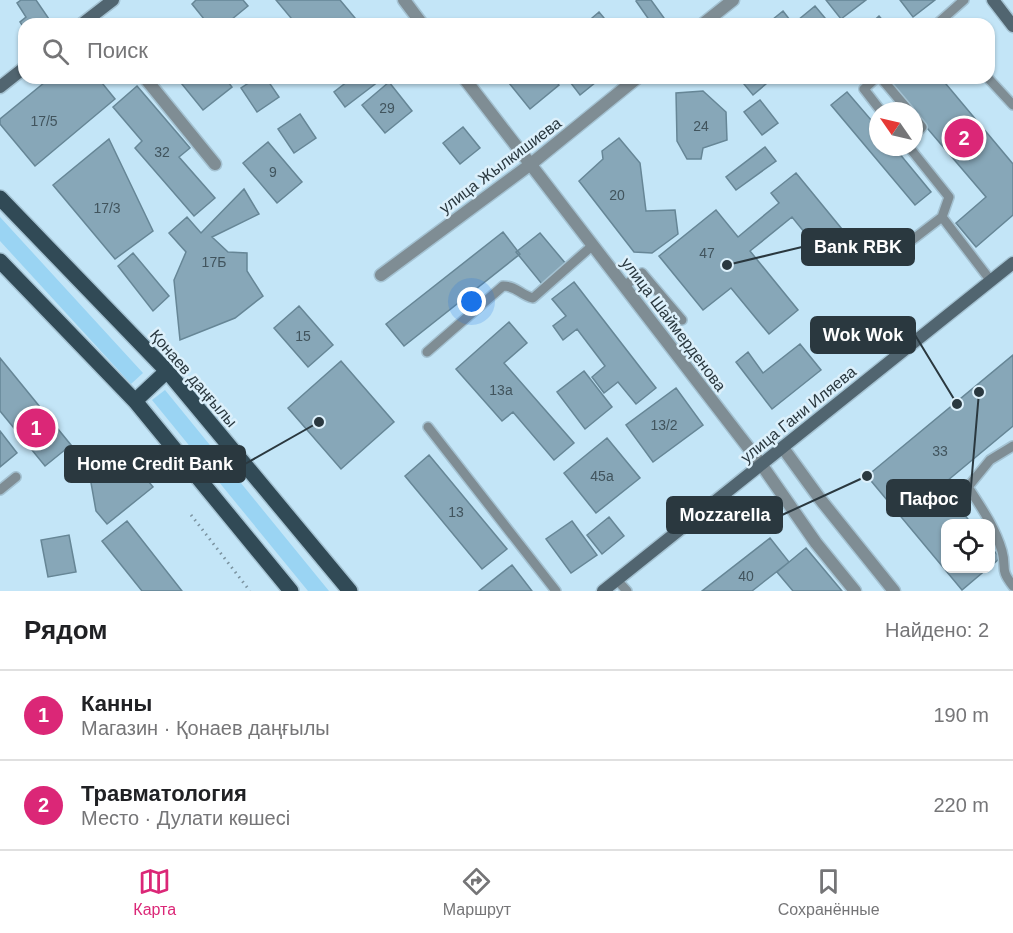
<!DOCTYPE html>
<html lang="ru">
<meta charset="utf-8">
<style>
:root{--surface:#fff;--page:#f6f6f6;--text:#202124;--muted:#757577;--line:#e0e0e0;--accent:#db2777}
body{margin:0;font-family:Arial,sans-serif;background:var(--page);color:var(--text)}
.controls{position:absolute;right:18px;bottom:18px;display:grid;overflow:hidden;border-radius:12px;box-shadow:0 2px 4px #0004}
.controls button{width:54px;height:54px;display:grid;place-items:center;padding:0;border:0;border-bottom:2px solid var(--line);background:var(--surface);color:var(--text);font:30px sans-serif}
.compass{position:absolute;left:869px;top:102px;width:54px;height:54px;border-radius:50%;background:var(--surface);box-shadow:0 2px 4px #0004;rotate:304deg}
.you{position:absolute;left:472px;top:302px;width:21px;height:21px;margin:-15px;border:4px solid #fff;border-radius:50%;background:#1a73e8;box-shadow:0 0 0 9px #1a73e833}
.badge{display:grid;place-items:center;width:39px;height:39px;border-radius:50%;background:var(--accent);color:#fff;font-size:20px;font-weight:700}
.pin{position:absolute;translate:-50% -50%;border:3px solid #fff;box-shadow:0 2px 6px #0006}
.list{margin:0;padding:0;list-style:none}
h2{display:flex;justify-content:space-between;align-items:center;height:78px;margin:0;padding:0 24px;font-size:26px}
h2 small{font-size:20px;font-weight:400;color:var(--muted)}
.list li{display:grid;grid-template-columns:39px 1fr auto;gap:18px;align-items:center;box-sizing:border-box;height:90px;padding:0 24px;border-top:2px solid var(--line)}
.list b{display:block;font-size:22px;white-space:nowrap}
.list p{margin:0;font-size:20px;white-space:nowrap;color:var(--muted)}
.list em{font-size:20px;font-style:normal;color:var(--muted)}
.icon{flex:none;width:33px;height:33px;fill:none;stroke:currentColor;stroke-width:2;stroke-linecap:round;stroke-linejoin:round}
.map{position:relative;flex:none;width:1013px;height:591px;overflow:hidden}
.search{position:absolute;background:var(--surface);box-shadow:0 2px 4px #0004;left:18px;right:18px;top:18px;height:66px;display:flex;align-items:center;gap:15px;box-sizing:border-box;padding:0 21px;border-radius:18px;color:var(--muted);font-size:22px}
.sheet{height:258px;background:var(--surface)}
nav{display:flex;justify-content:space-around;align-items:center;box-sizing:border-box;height:84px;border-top:2px solid var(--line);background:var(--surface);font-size:16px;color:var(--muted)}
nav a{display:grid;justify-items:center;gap:3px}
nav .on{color:var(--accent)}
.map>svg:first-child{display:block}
</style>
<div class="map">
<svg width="1013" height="591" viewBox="0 0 1013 591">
<rect width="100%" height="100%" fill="#c3e5f7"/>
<path fill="#9ad4f3" d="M0,217L143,373L131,384L0,241Z
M165,390L329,591H308L152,400Z"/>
<path fill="#87a7b8" stroke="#668696" stroke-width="1.5" d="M21,0H36L49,19L41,24H24V28L20,22L26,17L17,3Z
M196,0H243L248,6L226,24H208L192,4Z
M276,0H340L360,24H296Z
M637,0H651L664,18L652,24L636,1Z
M826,0H866L841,19Z
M900,0H935L913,17Z
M815,6L830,24H802L798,20Z
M783,11L793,24H767Z
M599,12L609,24H585Z
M879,16L886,24H870Z
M50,78H98L115,99L35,166L0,124V119Z
M177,78H225L232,87L203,110Z
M256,78H266L279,97L257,112L241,88Z
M352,78H383L345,107L334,92Z
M516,78H554L559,85L530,109L509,83Z
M567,78H601L580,95Z
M739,78H773L753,95Z
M889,78H941L1013,164V215L976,247L956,223L986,197L886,80Z
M389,82L412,111L385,133L362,105Z
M137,86L190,148L179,157L215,198L194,216L135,148L142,141L113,107Z
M703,91L726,112L727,140L703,148L701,159H687L677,141L676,93Z
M847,92L878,128V147H894L931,192L915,205L831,105Z
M760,100L778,123L762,135L744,112Z
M300,114L316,138L294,153L278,129Z
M463,127L480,148L460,164L443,143Z
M619,138L640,163L646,211L675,210L678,234L652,253L634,252L579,181L603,159L602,151Z
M109,139L153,231L115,259L53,185Z
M268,142L302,182L277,203L243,163Z
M765,147L776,161L736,190L726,177Z
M796,173L846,234L822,254L792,217L750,251L798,310L769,334L731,288L703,310L659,256L716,210L738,237L779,203L771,193Z
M244,189L259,214L212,237L228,252L247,253V271L263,296L235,318L180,340L174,280L186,252L169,233L187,217L201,233Z
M503,232L520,254L404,346L386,324Z
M540,233L566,264L542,284L516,252Z
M133,253L169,296L153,311L118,266Z
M574,282L656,388L636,404L618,382L604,393L592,377L605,366L577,329L563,340L553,326L566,316L552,299Z
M299,306L333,345L308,367L274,328Z
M509,322L527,343L504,363L574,443L554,460L513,412L502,421L456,369Z
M800,344L821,370L772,409L736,362L748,352L763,373Z
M1013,355V426L941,486L972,524H946V568H988L962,590L867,476Z
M0,358L71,445L45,466L0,411Z
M341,361L394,422L341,469L288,408Z
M584,371L612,407L585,429L557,392Z
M676,388L703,425L653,462L626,425Z
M0,431L17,453L0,467Z
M607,438L640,478L596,513L564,473Z
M124,451L153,487L107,524L96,511L90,477Z
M429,455L507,549L482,569L405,476Z
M609,517L624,536L602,554L587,535Z
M127,521L182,591H142L102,541Z
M572,521L597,555L571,573L546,539Z
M69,535L76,572L48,577L41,540Z
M770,538L789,562L752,591H702Z
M990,546L1000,558L990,567Z
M806,548L842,591H793L777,572Z
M512,565L532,591H479Z"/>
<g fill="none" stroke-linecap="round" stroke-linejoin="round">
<g stroke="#a4c2d2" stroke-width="12">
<path id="lane" d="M937,24L964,0
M876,78L864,89L881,111
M881,78L909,111
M988,78L1013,105
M914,117L922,127L914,136
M942,217L991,281
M886,260L942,217L949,197L909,147
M624,286L642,273L682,320
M427,352L503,286C517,286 520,295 533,298L593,245
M428,427L556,591
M1013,446L990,460L968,487C981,507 995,527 1002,551C1007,569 999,568 1013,586
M0,490L16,477
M617,580L627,591"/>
</g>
<g stroke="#a4c2d2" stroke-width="15">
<path id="street" d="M404,0L422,24
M703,24L733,0
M145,78L215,164
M464,78L761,464L816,543L855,591
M381,275L531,164L637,78
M783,448L820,499L894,591"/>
</g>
<g stroke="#a4c2d2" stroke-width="15">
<path id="secondary" d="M993,0L1013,26
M82,24L113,0
M0,87L24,68
M603,591L1013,263"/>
</g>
<g stroke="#a4c2d2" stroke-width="18">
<path id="primary" d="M0,198L167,371L350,591
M0,261L135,401L291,591
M135,401L167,371"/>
</g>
<path stroke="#7b93a0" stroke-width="3" stroke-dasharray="1.5 4.5" stroke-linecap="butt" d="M191,515L250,591"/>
<use href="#lane" stroke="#7f8d94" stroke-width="9"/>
<use href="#street" stroke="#7f8d94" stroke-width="12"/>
<use href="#secondary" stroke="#516570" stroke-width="12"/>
<use href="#primary" stroke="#314a56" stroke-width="15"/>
</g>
<g text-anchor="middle" stroke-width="5" stroke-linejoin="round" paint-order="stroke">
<g font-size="14" fill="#41545d">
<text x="387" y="113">29</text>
<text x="44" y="126">17/5</text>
<text x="701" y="131">24</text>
<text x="162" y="157">32</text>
<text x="273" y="177">9</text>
<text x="617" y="200">20</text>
<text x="107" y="213">17/3</text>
<text x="707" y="258">47</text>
<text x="214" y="267">17Б</text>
<text x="303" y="341">15</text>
<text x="501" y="395">13а</text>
<text x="664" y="430">13/2</text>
<text x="940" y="456">33</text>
<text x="602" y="481">45а</text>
<text x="456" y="517">13</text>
<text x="746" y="581">40</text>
</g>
<g font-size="16" fill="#2a383f" stroke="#dcf0fb">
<text transform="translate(500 165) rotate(-37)" y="6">улица Жылкишиева</text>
<text transform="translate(674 324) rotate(53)" y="6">улица Шаймерденова</text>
<text transform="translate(194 378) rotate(49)" y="6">Қонаев даңғылы</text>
<text transform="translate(798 414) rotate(-39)" y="6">улица Гани Иляева</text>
</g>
</g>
<path fill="none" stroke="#2a383f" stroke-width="2" d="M727 265L802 247M957 404L915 335M319 422L245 464M979 392L970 498M867 476L782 515"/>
<g fill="#2a383f" stroke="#dcf0fb" stroke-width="2">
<circle cx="727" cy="265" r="6"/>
<circle cx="957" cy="404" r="6"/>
<circle cx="319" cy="422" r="6"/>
<circle cx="979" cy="392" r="6"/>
<circle cx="867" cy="476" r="6"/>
</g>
<g fill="#2a383f" stroke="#2a383f" stroke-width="2">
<rect x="802" y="229" width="112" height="36" rx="6"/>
<rect x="811" y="317" width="104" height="36" rx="6"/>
<rect x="65" y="446" width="180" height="36" rx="6"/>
<rect x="887" y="480" width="83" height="36" rx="6"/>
<rect x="667" y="497" width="115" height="36" rx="6"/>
</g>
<g font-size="18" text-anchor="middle" font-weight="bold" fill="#fff">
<text x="858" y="253">Bank RBK</text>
<text x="863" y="341">Wok Wok</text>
<text x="155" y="470">Home Credit Bank</text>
<text x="929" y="505">Пафос</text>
<text x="725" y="521">Mozzarella</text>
</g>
</svg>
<div class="controls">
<button><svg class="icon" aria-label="locate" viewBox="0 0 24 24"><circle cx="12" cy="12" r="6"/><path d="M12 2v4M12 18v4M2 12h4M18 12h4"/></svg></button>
</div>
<svg class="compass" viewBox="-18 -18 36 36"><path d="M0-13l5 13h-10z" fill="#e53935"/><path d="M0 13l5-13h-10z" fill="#757577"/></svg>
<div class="you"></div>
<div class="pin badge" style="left:36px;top:428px">1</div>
<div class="pin badge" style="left:964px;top:138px">2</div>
<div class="search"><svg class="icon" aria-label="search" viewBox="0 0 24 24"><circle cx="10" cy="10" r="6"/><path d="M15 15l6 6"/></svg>Поиск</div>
</div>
<section class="sheet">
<h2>Рядом<small>Найдено: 2</small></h2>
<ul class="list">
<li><span class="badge">1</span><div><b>Канны</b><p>Магазин · Қонаев даңғылы</p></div><em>190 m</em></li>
<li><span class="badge">2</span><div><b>Травматология</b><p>Место · Дулати көшесі</p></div><em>220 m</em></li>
</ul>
</section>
<nav>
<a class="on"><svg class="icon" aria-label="map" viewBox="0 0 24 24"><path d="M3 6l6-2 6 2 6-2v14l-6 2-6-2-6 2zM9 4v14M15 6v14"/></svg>Карта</a>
<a><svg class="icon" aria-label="directions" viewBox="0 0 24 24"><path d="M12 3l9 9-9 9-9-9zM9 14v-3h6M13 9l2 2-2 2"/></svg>Маршрут</a>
<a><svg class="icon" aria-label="saved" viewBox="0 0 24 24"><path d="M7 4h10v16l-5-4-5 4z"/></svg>Сохранённые</a>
</nav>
